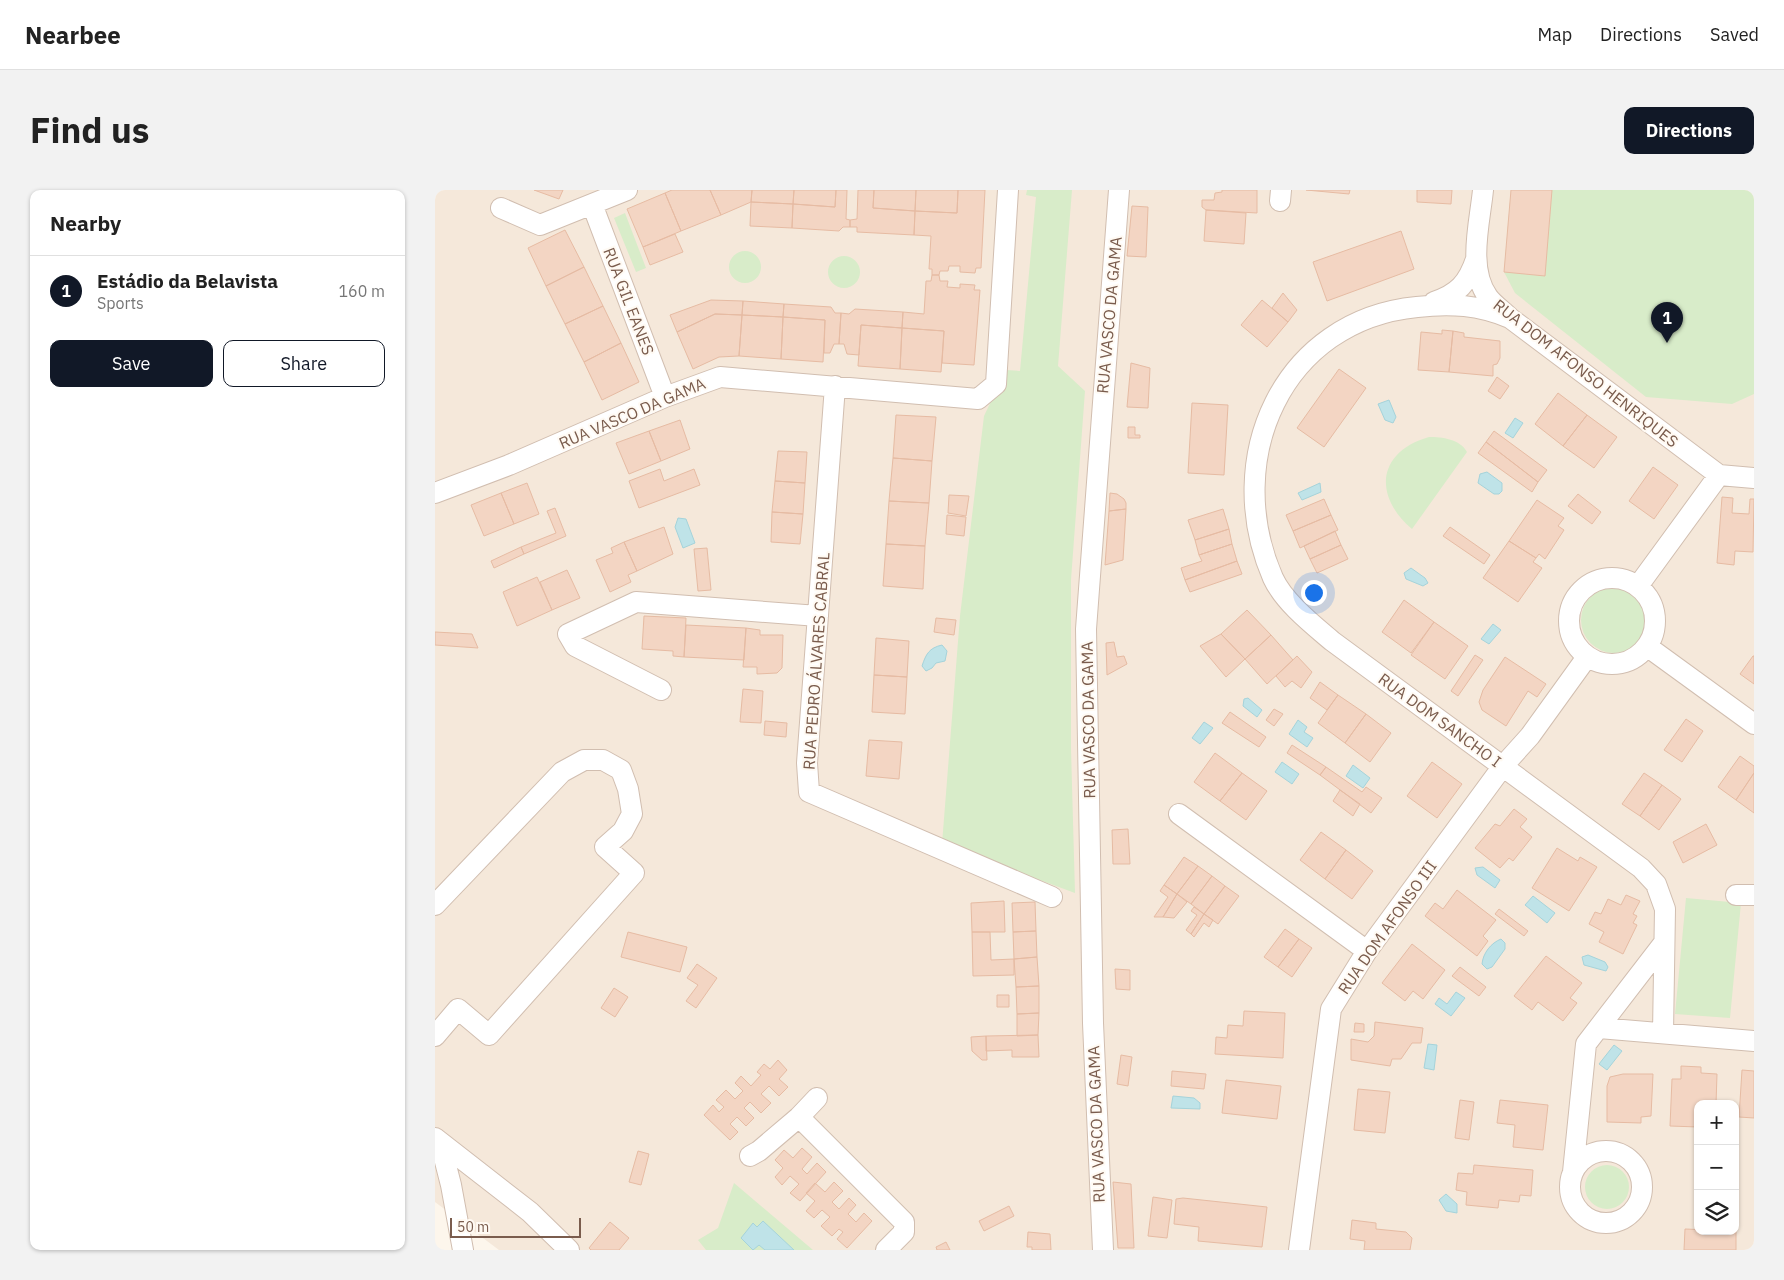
<!DOCTYPE html>
<meta charset="utf-8">
<style>
:root{--surface:#fff;--page:#f2f2f2;--text:#222;--muted:#767676;--line:#e0e0e0;--accent:#111827}
body{margin:0;font-family:"IBM Plex Sans",sans-serif;background:var(--page);color:var(--text)}
.controls{position:absolute;right:15px;bottom:15px;display:grid;overflow:hidden;border-radius:10px;box-shadow:0 1px 4px #0004}
.controls button{width:45px;height:45px;display:grid;place-items:center;padding:0;border:0;border-bottom:1px solid var(--line);background:var(--surface);color:var(--text);font:25px sans-serif}
.scale{position:absolute;left:15px;bottom:12px;width:131px;box-sizing:border-box;padding-left:5px;border:2px solid #7a5c4d;border-top:0;font-size:14px;line-height:18px;white-space:nowrap;color:#7a5c4d;-webkit-text-stroke:4px #fffaf3;paint-order:stroke}
.you{position:absolute;left:878px;top:402px;width:18px;height:18px;margin:-12px;border:4px solid #fff;border-radius:50%;background:#1a73e8;box-shadow:0 0 0 8px #1a73e833}
.badge{display:grid;place-items:center;width:32px;height:32px;border-radius:50%;background:var(--accent);color:#fff;font-size:16px;font-weight:700}
.pin{position:absolute;translate:-50% -41px;filter:drop-shadow(0 1px 2px #0008)}
.pin::after{content:'';position:absolute;top:26px;width:18px;height:15px;background:inherit;clip-path:polygon(0 0,100% 0,50% 100%)}
.list{margin:0;padding:0;list-style:none}
h2{display:flex;justify-content:space-between;align-items:center;height:65px;margin:0;padding:0 20px;font-size:21px}
h2 small{font-size:16px;font-weight:400;color:var(--muted)}
.list li{display:grid;grid-template-columns:32px 1fr auto;gap:15px;align-items:center;box-sizing:border-box;height:70px;padding:0 20px;border-top:1px solid var(--line)}
.list b{display:block;font-size:19px;white-space:nowrap}
.list p{margin:0;font-size:16px;white-space:nowrap;color:var(--muted)}
.list em{font-size:16px;font-style:normal;color:var(--muted)}
.actions{display:flex;gap:10px;padding:15px 20px}
.actions a{flex:1;padding:11px 0;border:1px solid var(--accent);border-radius:10px;text-align:center;font-size:18px;color:var(--accent)}
.actions .main{background:var(--accent);color:#fff}
.icon{flex:none;width:28px;height:28px;fill:none;stroke:currentColor;stroke-width:2;stroke-linecap:round;stroke-linejoin:round}
.map{position:relative;flex:none;width:1319px;height:1060px;overflow:hidden;border-radius:10px}
header{display:flex;align-items:center;gap:30px;box-sizing:border-box;height:70px;padding:0 25px;background:var(--surface);border-bottom:1px solid var(--line)}
header strong{font-size:24px}
nav{display:flex;gap:28px;margin-inline-start:auto;font-size:18px}
.intro{display:flex;align-items:center;justify-content:space-between;box-sizing:border-box;height:120px;padding:0 30px}
h1{margin:0;font-size:35px}
.button{padding:12px 22px;border-radius:10px;background:var(--accent);color:#fff;font-size:18px;font-weight:700}
main{display:flex;gap:30px;padding:0 30px}
aside{flex:1;background:var(--surface);border-radius:10px;box-shadow:0 1px 4px #0004}
.map>svg:first-child{display:block}
</style>
<header>
<strong>Nearbee</strong>
<nav><a>Map</a><a>Directions</a><a>Saved</a></nav>
</header>
<div class="intro"><h1>Find us</h1><a class="button">Directions</a></div>
<main>
<aside>
<h2>Nearby<small></small></h2>
<ul class="list">
<li><span class="badge">1</span><div><b>Estádio da Belavista</b><p>Sports</p></div><em>160 m</em></li>
</ul>
<div class="actions"><a class="main">Save</a><a>Share</a></div>
</aside>
<div class="map">
<svg width="1319" height="1060" viewBox="0 0 1319 1060">
<rect width="100%" height="100%" fill="#fdf6ec"/>
<path fill="#f5e8da" fill-rule="evenodd" d="M0,0H1319V1060H64L0,1012ZM1263,914H1300V1041H1263Z"/>
<path fill="#d8ecc9" d="M592,0H637L623,176L650,201L636,390V559L640,703L507,654L525,426L549,226L571,180L585,181L601,7L591,5Z
M1076,0H1319V204L1297,214L1211,207L1080,103L1069,82Z
M190,23L211,78L201,82L179,28Z
M294 77a16 16 0 1 1 32 0a16 16 0 1 1-32 0Z
M393 82a16 16 0 1 1 32 0a16 16 0 1 1-32 0Z
M994,247C1007,247 1025,249 1032,262L977,339C938,306 942,262 994,247Z
M1146 430a33 33 0 1 1 66 0a33 33 0 1 1-66 0Z
M1251,708L1306,713L1295,828L1240,824Z
M1150 997a22 22 0 1 1 44 0a22 22 0 1 1-44 0Z
M299,993L378,1060H271L263,1050L283,1038Z"/>
<path fill="#bfe3e8" stroke="#a5d3da" d="M954,210L961,227L958,233L950,230L943,214Z
M1080,228L1088,233L1078,248L1070,243Z
M1052,282L1067,293V301L1064,304H1059L1043,293L1045,284Z
M885,293L886,302L867,310L863,303Z
M243,328L251,329L260,353L248,358L240,337Z
M976,378L990,388L993,393L988,396L971,389L969,383Z
M1058,434L1066,440L1054,454L1046,449Z
M507,455L512,461L510,471L501,473L497,478L491,481L487,476C491,464 494,458 507,455Z
M813,508L827,520L822,527L808,516L809,509Z
M863,530L872,537L869,542L878,548L872,557L854,544Z
M769,532L778,538L765,554L757,548Z
M847,572L864,584L857,594L840,582Z
M918,575L935,588L928,598L911,586Z
M1048,677L1065,690L1060,698L1042,685L1040,678Z
M1098,706L1120,723L1112,733L1090,715Z
M1066,749L1070,753V759L1057,777L1052,779L1047,774C1048,763 1056,753 1066,749Z
M1153,765L1170,772L1173,777L1171,781L1149,775L1147,767Z
M1021,802L1030,808L1016,826L1000,814L1004,808L1012,814Z
M993,854L1002,855L999,880L989,878Z
M1179,855L1187,861L1172,880L1164,874Z
M738,906L759,908L765,913V919L736,918Z
M1011,1004L1022,1014V1023L1011,1021L1004,1010Z
M328,1031L359,1060H330L324,1055L318,1060L306,1048L318,1033L322,1037Z"/>
<path fill="#f3d5c3" stroke="#e6bba3" d="M99,0H128L124,9Z
M237,0H275L286,25L246,41L230,3Z
M275,0H317L316,12L286,25Z
M317,0H359L358,14L316,12Z
M359,0H401L400,17L358,14Z
M401,0H412L411,29L415,30V37H408L404,41L357,38L358,14L400,17Z
M423,0H439L438,18L480,21L479,45L422,42V37H415V30L422,29Z
M439,0H481L480,21L438,18Z
M481,0H523L522,23L480,21Z
M523,0H550L546,78H541L540,83L525,82V76H514L513,81H505L504,85H497V79H494L496,46L479,45L480,21L522,23Z
M787,0H822V23L771,20L767,17V10H779L780,3L787,2Z
M871,0H915L914,4Z
M982,0H1017L1016,14L982,12Z
M1076,0H1117L1110,86L1069,82Z
M230,3L246,41L208,57L192,19Z
M316,12L358,14L357,38L315,36Z
M697,16L713,17L711,67L692,66Z
M771,20L811,23L809,54L769,51Z
M130,40L149,77L111,96L93,58Z
M966,41L979,79L892,111L878,72Z
M240,44L248,62L215,75L208,57Z
M149,77L168,116L130,134L111,96Z
M497,85H504L505,91H513L512,97L525,98V94L540,95L539,100H545L539,175L507,173L509,141L467,138L468,122L489,124L491,91H496Z
M848,103L862,120L853,132L837,118Z
M276,110L308,111L307,125L280,124L242,142L235,125Z
M827,110L853,132L832,157L806,135Z
M308,111L349,114L348,127L307,125Z
M349,114L396,117L400,123H406L404,154H399L395,163H389L390,130L348,127Z
M168,116L186,153L149,172L130,134Z
M420,119L468,122L467,138L426,135L424,165L412,164L409,154H404L406,123L414,124Z
M280,124L307,125L304,166L284,167L258,179L242,142Z
M307,125L348,127L346,169L304,166Z
M348,127L390,130L388,172L346,169Z
M426,135L467,138L465,179L423,176Z
M467,138L509,141L506,182L465,179Z
M1007,140L1018,141L1014,182L983,180L986,142L1007,144Z
M1018,141L1029,143V147L1065,151V168L1062,174L1058,175V186L1014,182Z
M186,153L204,192L167,210L149,172Z
M696,173L715,178L713,218L692,217Z
M904,179L931,198L889,257L862,238Z
M1062,187L1074,196L1065,209L1053,201Z
M1123,203L1152,225L1128,256L1100,234Z
M757,213L793,215L789,285L753,283Z
M461,225L501,227L497,271L458,268Z
M1152,225L1182,247L1159,278L1128,256Z
M245,230L255,259L226,271L214,241Z
M693,237H700V245H705V248H693Z
M214,241L226,271L194,284L181,253Z
M1059,241L1112,280L1103,292L1051,252Z
M1051,252L1103,292L1097,302L1043,263Z
M343,261L372,262L370,293L340,291Z
M458,268L497,271L494,313L454,311Z
M1218,277L1243,295L1219,329L1194,311Z
M225,279L229,291L259,279L265,295L204,318L194,291Z
M340,291L370,293L368,324L337,322Z
M92,293L104,324L79,334L66,303Z
M66,303L79,334L49,346L36,315Z
M675,303L682,304L689,309L691,313V319L674,321Z
M1143,304L1166,322L1157,334L1133,316Z
M514,305L534,306L531,326L513,323Z
M1287,307L1298,308L1297,323L1314,324L1315,309H1319L1318,362L1300,361L1299,375L1282,373Z
M889,309L896,325L858,341L851,325Z
M1102,310L1129,328L1123,336L1129,340L1110,369L1104,364L1101,368L1074,351Z
M454,311L494,313L490,356L451,354Z
M120,318L131,346L89,364L86,357L121,343L112,321Z
M691,319L688,370L670,375L674,321Z
M788,319L794,339L760,350L753,330Z
M337,322L368,324L365,354L336,352Z
M512,325L531,327L529,346L511,344Z
M896,325L903,340L865,358L858,341Z
M229,337L238,364L202,381L189,352Z
M1015,337L1055,365L1049,374L1008,346Z
M794,339L797,354L764,365L760,350Z
M900,341L906,355L875,369L869,356Z
M1074,351L1101,368L1098,372L1107,378L1083,412L1048,388Z
M189,352L202,381L193,385L196,392L175,402L161,370L178,363L176,358Z
M451,354L490,356L488,399L448,396Z
M797,354L802,371L750,390L746,378L767,371L764,365Z
M906,355L913,369L882,383L875,369Z
M86,357L89,364L59,378L56,371Z
M272,358L276,400L263,401L259,359Z
M802,371L807,384L755,402L750,390Z
M132,380L145,408L117,420L105,392Z
M102,387L117,420L82,436L68,402Z
M969,410L999,432L976,463L947,442Z
M812,420L836,445L810,469L786,444Z
M209,426L251,428L249,467L238,466V461L207,459Z
M501,428L521,430L519,445L499,442Z
M999,432L1033,456L1010,489L976,465Z
M251,435L311,438L309,470L249,467Z
M311,438L325,440V445H348L347,478L342,483L322,484V477H308Z
M0,442L37,444L43,458L0,455Z
M786,444L810,469L791,487L765,456Z
M836,445L858,470L832,494L810,469Z
M441,448L474,451L472,487L439,485Z
M679,452L682,467L689,466L692,474L672,485L671,453Z
M1040,465L1048,470L1023,506L1016,501Z
M862,466L877,482L866,498L857,491L850,497L841,486Z
M1318,466H1319V494L1305,484Z
M1070,467L1111,494L1102,507L1093,501L1071,536L1047,520L1044,512L1048,500Z
M439,485L472,487L470,524L437,522Z
M885,492L903,505L892,520L875,508Z
M308,499L328,501L326,533L305,532Z
M903,505L931,524L910,553L883,533Z
M839,519L848,524L839,536L831,530Z
M795,522L831,547L824,557L787,533Z
M931,524L956,543L935,572L910,553Z
M1251,529L1268,541L1247,572L1229,560Z
M330,531L352,533L351,547L329,545Z
M434,550L467,552L464,589L431,586Z
M857,555L891,577L885,585L852,563Z
M780,563L807,583L785,611L759,592Z
M1305,566L1319,576V583L1301,610L1283,597Z
M997,572L1027,594L1002,628L972,606Z
M891,577L927,602L931,597L947,608L936,623L885,585Z
M807,583L832,601L811,630L785,611Z
M1209,583L1227,595L1205,626L1187,614Z
M1319,583V623L1301,610Z
M1227,595L1246,609L1224,640L1205,626Z
M905,600L925,614L918,626L898,611Z
M1079,619L1092,629L1085,637L1097,647L1078,671L1074,668L1065,678L1040,658L1060,634L1065,636Z
M1271,634L1282,655L1248,673L1238,652Z
M693,639L695,674H678L677,640Z
M886,642L911,660L890,689L865,670Z
M1122,658L1143,671L1145,667L1162,677L1134,721L1097,698Z
M911,660L938,681L917,709L890,689Z
M749,667L763,676L742,704L729,695Z
M763,676L777,686L756,714L742,704Z
M777,686L790,696L769,724L756,714Z
M729,695L742,704L728,727H719L733,707L725,701Z
M790,696L804,706L783,734L769,724Z
M1022,700L1061,730L1048,746L1053,751L1042,766L990,726L1000,713L1008,719Z
M742,704L752,712L739,728L728,727Z
M1191,705L1205,711L1198,724L1202,726L1198,733L1202,735L1188,764L1164,752L1169,742L1154,734L1160,722L1166,724L1173,709L1186,715Z
M569,711L570,742H537L536,713Z
M600,712L601,741L578,742L577,713Z
M759,717L769,724L756,744L751,740L762,725L756,721Z
M1064,719L1093,741L1089,746L1060,724Z
M769,724L778,730L774,737L769,733L759,747L756,744Z
M850,739L864,749L843,777L829,767Z
M601,741L602,767L579,769L578,742Z
M193,742L252,757L245,782L186,767Z
M537,742H555L556,770L579,769V785L538,786Z
M864,749L877,758L857,787L843,777Z
M977,754L1010,780L988,809L978,801L970,811L947,793Z
M1111,766L1147,793L1135,808L1142,813L1128,831L1103,812L1097,820L1079,806Z
M602,767L604,796L581,797L579,769Z
M262,774L282,788L261,818L251,811L263,795L252,788Z
M1025,777L1051,797L1044,806L1017,786Z
M680,779L695,780V800L681,799Z
M604,796V823L582,824L581,797Z
M179,798L193,807L180,827L166,818Z
M562,805H574V817H562Z
M809,821L850,823L848,868L780,864L781,847L792,848L793,835L808,836Z
M604,823L603,845L582,846V824Z
M940,832L988,838L986,853H977L966,869H957L955,876L916,870V849L933,852L939,846Z
M920,833L929,834V842H919Z
M603,845L604,867H577V860L551,861V846Z
M551,846L552,870H547L537,861L536,847Z
M686,865L697,867L693,896L682,894Z
M343,870L352,880L344,889L353,897L344,906L334,896L326,904L336,913L326,923L315,912L309,918L319,928L311,936L302,927L295,934L303,942L295,950L269,925L278,915L284,922L289,917L281,910L291,900L300,909L308,901L300,893L306,886L316,896L326,885L322,882L329,874L335,879Z
M1246,876L1266,877V883L1282,884L1281,914H1263V937L1235,936L1237,889H1246Z
M1307,880L1319,881V928L1304,927Z
M737,881L771,884L769,899L736,896Z
M1188,884H1218L1216,926L1206,927V933L1172,932V896L1175,887Z
M791,890L846,896L842,929L787,923Z
M923,899L955,902L950,943L919,940Z
M1025,910L1039,912L1034,950L1020,948Z
M1065,910L1113,915L1108,960L1078,957L1080,935L1062,933Z
M367,958L377,967L367,979L372,984L382,973L391,982L365,1011L355,1003L364,994L355,986L347,995L340,987L348,978L340,970L349,960L358,968Z
M203,961L214,964L206,995L194,992Z
M1039,975L1098,980L1096,1006L1085,1005L1084,1012L1064,1010L1063,1018L1031,1015L1032,1002L1021,1000L1023,983L1038,984Z
M399,992L408,1001L397,1012L404,1019L414,1008L421,1015L413,1024L421,1032L429,1023L437,1031L412,1058L402,1049L408,1042L404,1039L397,1046L386,1036L395,1027L387,1020L379,1028L371,1021L380,1011L371,1003L380,993L390,1002Z
M678,992L696,994L699,1058H683Z
M718,1007L737,1010L732,1048L713,1046Z
M748,1008L832,1017L827,1057L763,1051L764,1037L739,1034L741,1009Z
M574,1016L579,1026L549,1041L544,1031Z
M917,1030L941,1033V1039L971,1042L977,1048L975,1060H929L930,1051L915,1049Z
M175,1032L194,1048L184,1060H156L154,1058Z
M1250,1039L1301,1041V1060H1249Z
M593,1042L615,1044L616,1060H597V1057H592Z
M511,1052L515,1060H502L501,1057Z"/>
<g fill="none" stroke-linecap="round" stroke-linejoin="round">
<g stroke="#d1beb0" stroke-width="22">
<path id="minor" d="M1048,0C1045,32 1032,78 1053,107C1058,114 1068,121 1075,128L1284,285L1319,288
M845,11L846,0
M157,14L230,207
M66,18L105,35L192,0
M999,112C1023,104 1033,93 1041,69
M1075,128C1044,115 1016,113 982,117C847,130 786,269 838,388C849,412 877,434 897,451L1206,678L1221,694L1230,719L1228,843
M400,196L372,573L374,602L617,707
M0,303L74,275L230,207L285,187L543,209L561,194L573,0
M1134 431a43 43 0 1 1 86 0a43 43 0 1 1-86 0Z
M1203,396L1284,285
M1213,457L1319,534
M226,500L140,456L133,444L201,412L383,426
M744,624L932,761
M1301,705H1319
M0,715L127,582L149,570H168L186,580L193,599L197,624L188,641L170,657L199,683L54,845L23,819L0,846
M1164,838L1319,851
M382,908L364,927L469,1032V1042L451,1060
M0,948L95,1022L134,1060
M5,952L16,995L28,1060
M1135 997a36 36 0 1 1 72 0a36 36 0 1 1-72 0Z
M315,966L324,961L364,927
M1138,982L1151,854L1228,754
M668,1060L658,833L651,439L684,0
M864,1060L896,819L932,761L1068,576L1095,546L1152,467"/>
</g>
<use href="#minor" stroke="#fff" stroke-width="20"/>
</g>
<g text-anchor="middle" stroke-width="4" stroke-linejoin="round" paint-order="stroke">
<g font-size="16" fill="#7a5c4d" stroke="#fffaf3">
<text transform="translate(194 111) rotate(69)" y="6">RUA GIL EANES</text>
<text transform="translate(674 125) rotate(-85)" y="6">RUA VASCO DA GAMA</text>
<text transform="translate(1151 183) rotate(38)" y="6">RUA DOM AFONSO HENRIQUES</text>
<text transform="translate(197 223) rotate(-23)" y="6">RUA VASCO DA GAMA</text>
<text transform="translate(381 471) rotate(-86)" y="6">RUA PEDRO ÁLVARES CABRAL</text>
<text transform="translate(653 530) rotate(-91)" y="6">RUA VASCO DA GAMA</text>
<text transform="translate(1005 530) rotate(36)" y="6">RUA DOM SANCHO I</text>
<text transform="translate(952 737) rotate(-55)" y="6">RUA DOM AFONSO III</text>
<text transform="translate(661 934) rotate(-92)" y="6">RUA VASCO DA GAMA</text>
</g>
</g>
</svg>
<div class="controls">
<button>+</button>
<button>−</button>
<button><svg class="icon" aria-label="layers" viewBox="0 0 24 24"><path d="M12 4l9 5-9 5-9-5zM3 14l9 5 9-5"/></svg></button>
</div>
<div class="scale">50 m</div>
<div class="you"></div>
<div class="pin badge" style="left:1232px;top:153px">1</div>
</div>
</main>
